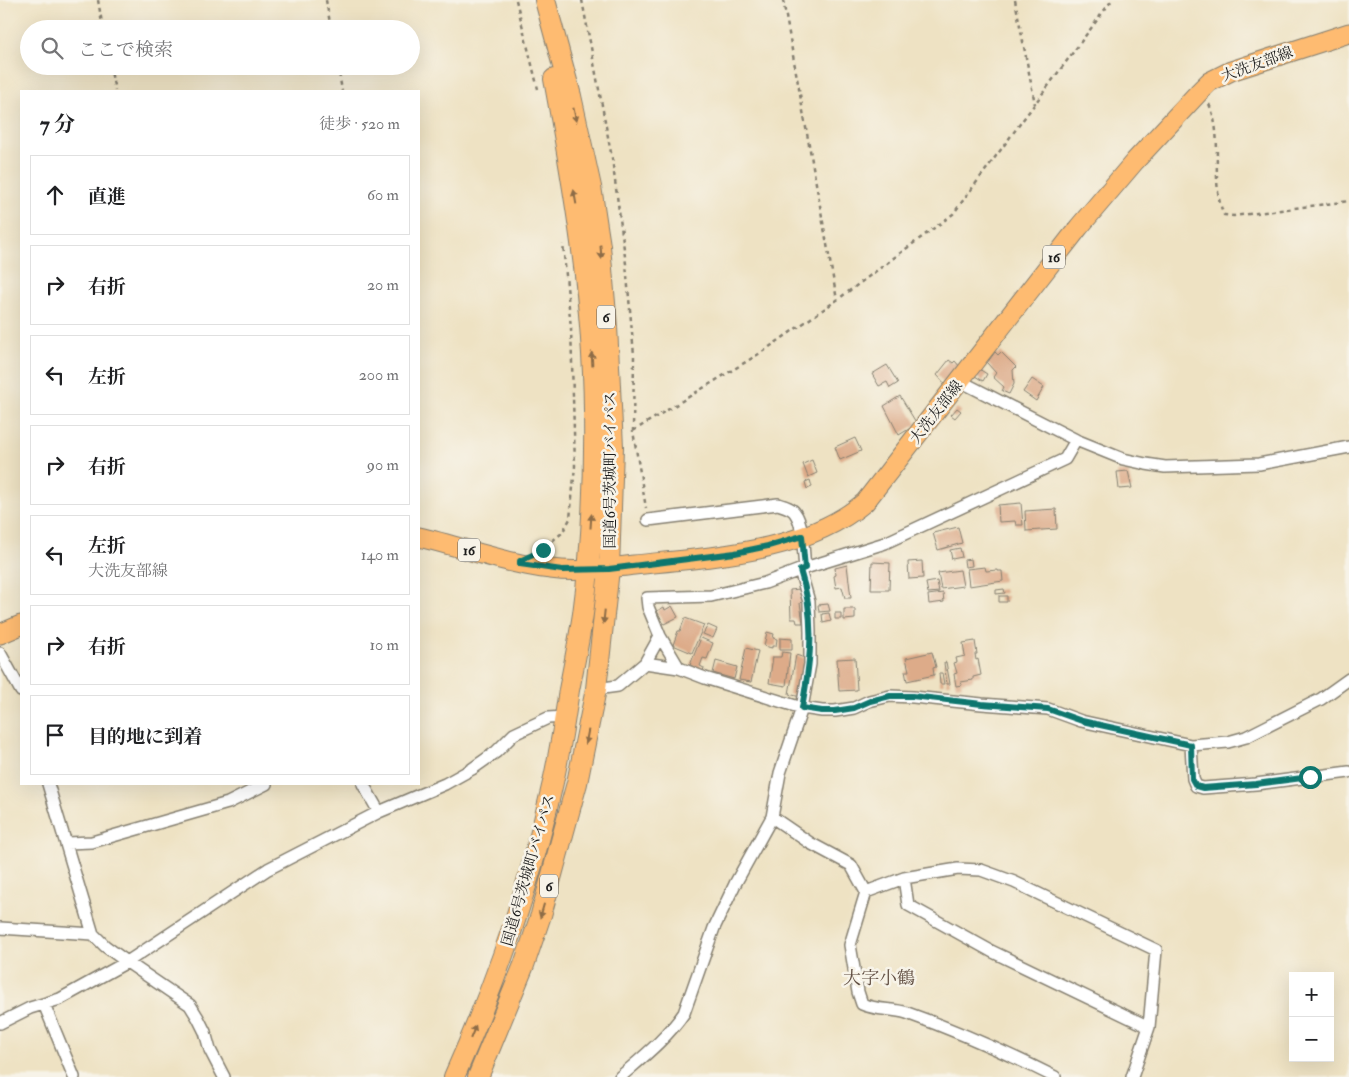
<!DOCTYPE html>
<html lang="ja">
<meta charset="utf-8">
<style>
:root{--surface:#fff;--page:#f6f6f6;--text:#202124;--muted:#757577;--line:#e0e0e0}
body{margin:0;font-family:"IM FELL Double Pica","Noto Serif JP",serif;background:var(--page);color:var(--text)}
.controls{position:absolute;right:15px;bottom:15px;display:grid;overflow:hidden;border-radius:0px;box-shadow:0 5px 20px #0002}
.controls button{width:45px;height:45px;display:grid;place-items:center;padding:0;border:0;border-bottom:1px solid var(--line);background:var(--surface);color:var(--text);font:25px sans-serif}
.stop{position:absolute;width:15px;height:15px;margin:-11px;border:4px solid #0f766e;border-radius:50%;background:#fff}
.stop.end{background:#0f766e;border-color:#fff;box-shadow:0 1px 5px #0008}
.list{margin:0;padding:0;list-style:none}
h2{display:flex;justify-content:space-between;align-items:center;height:65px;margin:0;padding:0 20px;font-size:21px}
h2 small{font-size:16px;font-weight:400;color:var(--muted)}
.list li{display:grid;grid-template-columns:32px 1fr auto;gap:15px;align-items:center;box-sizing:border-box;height:80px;margin:0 10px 10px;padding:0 10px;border:1px solid var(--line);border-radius:0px}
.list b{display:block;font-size:19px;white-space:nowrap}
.list p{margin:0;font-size:16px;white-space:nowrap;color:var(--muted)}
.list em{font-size:16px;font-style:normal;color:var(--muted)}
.icon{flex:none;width:28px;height:28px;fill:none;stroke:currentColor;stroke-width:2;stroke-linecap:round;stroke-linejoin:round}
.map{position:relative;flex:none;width:1349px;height:1077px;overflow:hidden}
.search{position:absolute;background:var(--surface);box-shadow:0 5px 20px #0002;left:20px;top:20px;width:400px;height:55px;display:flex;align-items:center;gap:12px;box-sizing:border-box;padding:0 18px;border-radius:28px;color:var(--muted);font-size:19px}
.panel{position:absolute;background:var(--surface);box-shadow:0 5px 20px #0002;left:20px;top:90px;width:400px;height:695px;border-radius:0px}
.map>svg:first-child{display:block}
</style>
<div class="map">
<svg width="1349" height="1077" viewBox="0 0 1349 1077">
<rect width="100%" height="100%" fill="#f7f3e8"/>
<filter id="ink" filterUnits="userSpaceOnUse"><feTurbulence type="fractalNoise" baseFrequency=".02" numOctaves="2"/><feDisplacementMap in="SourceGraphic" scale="10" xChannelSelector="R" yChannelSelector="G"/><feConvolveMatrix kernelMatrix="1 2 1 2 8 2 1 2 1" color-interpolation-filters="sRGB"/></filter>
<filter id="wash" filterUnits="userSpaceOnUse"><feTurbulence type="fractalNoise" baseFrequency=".0096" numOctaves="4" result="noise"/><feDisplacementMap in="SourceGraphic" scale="20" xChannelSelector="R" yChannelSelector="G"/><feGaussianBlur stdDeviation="1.12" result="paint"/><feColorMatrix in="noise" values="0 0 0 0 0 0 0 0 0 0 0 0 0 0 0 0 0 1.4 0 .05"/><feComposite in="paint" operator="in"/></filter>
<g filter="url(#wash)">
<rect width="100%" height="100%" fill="#eee2c3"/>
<g id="blocks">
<path fill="#ddab89" d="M995,352L998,355L1001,352L1016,367L1013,370L1014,384L1009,394L1002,391L1004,387L993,377L996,373L987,363Z
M949,360L953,363L955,361L960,367L946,385L937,375Z
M887,365L898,383L890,388L887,382L879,386L872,374Z
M979,369L987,374L983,381L975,376Z
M1032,379L1044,387L1036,401L1023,392Z
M900,396L917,424L899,435L884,406Z
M957,408L961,411L955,418L951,415Z
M855,438L861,451L840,460L835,447Z
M812,460L817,473L808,477L803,464Z
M1128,471L1132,488L1119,489L1117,472Z
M810,480L812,487L807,489L805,482Z
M1021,503L1023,525H1016L1015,521L999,522L998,505Z
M1056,509L1057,529L1026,531L1025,511Z
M958,527L962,543L938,550L933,533Z
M960,548L962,557L952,559L950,550Z
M971,559L972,566L965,567L964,560Z
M922,561L923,578L909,579L908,562Z
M872,562L890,563L889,590H871Z
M847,565L851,598H845L842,587L836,588L834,576L836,575L835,568Z
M985,567L986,571L998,570V571H1002L1003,581L969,586L967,569Z
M960,570L963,586L941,589L938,573Z
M937,581L939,592L928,593L926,583Z
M800,589L803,602L800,603L803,623H797L796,619H791L790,590Z
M1004,589L1005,593L996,594V590Z
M943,593L944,602L929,604L928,595Z
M999,596H1007V602H999Z
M828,604L830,611L819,612L818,605Z
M672,606L678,617L664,624L657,611L664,607L665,610Z
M844,609H855V619L844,620Z
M829,613L831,621L823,623L822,614Z
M835,613H841V619H835Z
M685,618L704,625L692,653L673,645L678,631H680Z
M708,625L717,629L713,638L703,634Z
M767,632L774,634L773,638L777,639L776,646H772V648L764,646Z
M701,638L713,643L707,659L703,658L700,666L704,668L703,671L690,665Z
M780,638L792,639V650H780Z
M975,641L977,654H975L976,660L978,659L981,675L973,677V680L961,682L962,685L956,686L954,674L957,673L954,663L957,662L956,658L965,656L963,643Z
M746,648L758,651L751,682L739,680Z
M782,652L790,653L786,686L769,683L773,657H781Z
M932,652L936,667L933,668L934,675L907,681L905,671H909L906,658Z
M796,655L805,658L800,697L789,694Z
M855,658L857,690L839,691L837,659Z
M716,661L737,667L734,679L713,673Z
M946,662L950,684H947L944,663Z
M939,673H942L944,684H940Z"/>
</g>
</g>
<g filter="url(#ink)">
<use href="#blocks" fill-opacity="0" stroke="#857f70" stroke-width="1"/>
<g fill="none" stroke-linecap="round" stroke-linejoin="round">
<g stroke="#857f70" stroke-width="14">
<path id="minor" d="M960,381L1076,440L1123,459L1146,464L1165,467L1259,464L1349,447
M1076,440L1065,459L885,543L805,568L765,583L711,596L647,598L648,607L660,636L679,668L705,678L802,708L822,711H835L854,708L869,701L890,696L913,697L982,704L1048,709L1081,721L1191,745L1228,742L1246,737L1321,699L1349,679
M648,520L778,504C784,506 792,508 795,513C804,525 803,553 805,568
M0,653L21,691
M645,663L679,668
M596,689L618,686L645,663L660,636
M1191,745L1193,779L1196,786L1203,788L1256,784L1349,772
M48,784L93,934L105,946L127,962L190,1005L198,1018L205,1032L210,1050L224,1077
M363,784L379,812
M772,817L810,843L851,865L866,892L850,945L858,992L862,1004C878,1011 892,1008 907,1013C958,1031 1007,1053 1055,1077
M67,843L92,842L228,803L266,784
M904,878L908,905L991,951L1149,1027
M866,892L904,878L958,869L981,870L1014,882L1156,950L1149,1027L1132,1077
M0,928L93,934
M44,1004L74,1077
M0,1023L30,1008L60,999L127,962L268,869L379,812L445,784L472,769L496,752L514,734L548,718L565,717
M620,1077C643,1057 667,1038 684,1013L714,928L735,884L772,817L780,773L802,708L810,664V632L809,602L800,570"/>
</g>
<g stroke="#857f70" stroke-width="21">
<path id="primary" d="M419,537C463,547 506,564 551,569C579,573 607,568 634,565C710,557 805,553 865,502L1079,227L1135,161L1200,91L1209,82L1231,71L1349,33
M0,634L21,625"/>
</g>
<g stroke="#857f70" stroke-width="22">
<path id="trunk" d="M454,1077C495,985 529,889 551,791C559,758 564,724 569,690C574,665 579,640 583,614C592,547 595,477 594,410C593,299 574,188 554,79
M478,1077L524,965L541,915L577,783L596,689L609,569L613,447L607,326L600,246L591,187L571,96L545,0"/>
</g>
<path stroke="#857f70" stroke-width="2.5" stroke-dasharray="4 4" stroke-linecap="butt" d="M98,0L103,29
M326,0L331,29
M516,0L538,89
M582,0L612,158L626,264L634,355L633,431L646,508
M783,0L837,300
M1015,0L1035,104
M110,66L115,91
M338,66L342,91
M1209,104C1225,139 1209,180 1224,215L1234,216L1349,201
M633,431L762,352L837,300L953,214L1112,0
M540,551L562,533L570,519L575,466L571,328L563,244"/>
<use href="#minor" stroke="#fff" stroke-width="11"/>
<use href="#primary" stroke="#febb71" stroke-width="19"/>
<use href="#trunk" stroke="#febb71" stroke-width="20"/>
</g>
<defs><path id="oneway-solid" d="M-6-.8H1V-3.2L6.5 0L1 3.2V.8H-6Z" transform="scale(1.25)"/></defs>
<g fill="#8d6c46">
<use href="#oneway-solid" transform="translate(575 115) rotate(77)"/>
<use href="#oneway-solid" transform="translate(575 197) rotate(-100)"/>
<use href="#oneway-solid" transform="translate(601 252) rotate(85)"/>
<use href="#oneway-solid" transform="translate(592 359) rotate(-93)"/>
<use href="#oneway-solid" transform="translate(591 521) rotate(-86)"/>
<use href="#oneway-solid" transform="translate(604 617) rotate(96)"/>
<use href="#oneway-solid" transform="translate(587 737) rotate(101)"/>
<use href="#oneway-solid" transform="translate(542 911) rotate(106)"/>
<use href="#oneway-solid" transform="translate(473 1032) rotate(-68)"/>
</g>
</g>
<g fill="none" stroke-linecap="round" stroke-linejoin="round" filter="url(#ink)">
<path stroke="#0f766e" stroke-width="6" d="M543,550L520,561V564L562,570L609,569L735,553L768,546L802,536L805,568L800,570C816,619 811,658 802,708L822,711H835L854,708L870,701L890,696H912L982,704L1048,709L1082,721L1191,745L1192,779L1196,786L1203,788L1256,784L1310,777"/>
</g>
<g text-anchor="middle" stroke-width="5" stroke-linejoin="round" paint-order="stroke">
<g fill="#f7f3e8" stroke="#5e5c59" stroke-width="1">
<rect x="1043" y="245.5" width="22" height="23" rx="4"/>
<rect x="597" y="305.5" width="18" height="23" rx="4"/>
<rect x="458" y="538.5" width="22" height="23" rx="4"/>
<rect x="540" y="874.5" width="18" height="23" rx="4"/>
</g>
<g font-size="14" font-weight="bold" fill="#1c1c1c">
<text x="1054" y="262">16</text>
<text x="606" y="322">6</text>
<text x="469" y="555">16</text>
<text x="549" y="891">6</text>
</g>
<g font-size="15" fill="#1c1c1c" stroke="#f7f3e8">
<text transform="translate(1257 64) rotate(-20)" y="5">大洗友部線</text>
<text transform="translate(936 412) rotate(-52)" y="5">大洗友部線</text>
<text transform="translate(610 470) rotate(-90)" y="5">国道6号茨城町バイパス</text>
<text transform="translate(528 870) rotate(-74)" y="5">国道6号茨城町バイパス</text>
</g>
<g font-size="18" fill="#604e42" stroke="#f7f3e8">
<text x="879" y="984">大字小鶴</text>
</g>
</g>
</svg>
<div class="controls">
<button>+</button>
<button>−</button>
</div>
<div class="stop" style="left:1310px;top:777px"></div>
<div class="stop end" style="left:543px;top:550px"></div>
<div class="search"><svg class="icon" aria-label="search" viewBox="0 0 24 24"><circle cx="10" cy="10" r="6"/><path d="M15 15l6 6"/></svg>ここで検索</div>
<section class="panel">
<h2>7 分<small>徒歩 · 520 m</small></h2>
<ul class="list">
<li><svg class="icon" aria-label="ahead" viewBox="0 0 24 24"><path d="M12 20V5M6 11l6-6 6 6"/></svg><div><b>直進</b></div><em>60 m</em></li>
<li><svg class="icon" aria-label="right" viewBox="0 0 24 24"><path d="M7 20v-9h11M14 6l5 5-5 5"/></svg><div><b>右折</b></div><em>20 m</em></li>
<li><svg class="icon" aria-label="left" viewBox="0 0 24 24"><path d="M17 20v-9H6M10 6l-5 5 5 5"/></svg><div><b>左折</b></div><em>200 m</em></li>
<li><svg class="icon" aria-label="right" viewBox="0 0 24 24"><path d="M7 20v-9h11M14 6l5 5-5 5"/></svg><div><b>右折</b></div><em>90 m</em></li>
<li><svg class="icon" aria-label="left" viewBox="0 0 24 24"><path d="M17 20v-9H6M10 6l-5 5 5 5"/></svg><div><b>左折</b><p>大洗友部線</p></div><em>140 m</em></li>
<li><svg class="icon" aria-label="right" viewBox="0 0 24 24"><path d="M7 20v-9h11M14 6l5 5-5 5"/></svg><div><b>右折</b></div><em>10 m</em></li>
<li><svg class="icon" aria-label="arrive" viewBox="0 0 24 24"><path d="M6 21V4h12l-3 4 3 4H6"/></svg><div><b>目的地に到着</b></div></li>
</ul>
</section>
</div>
